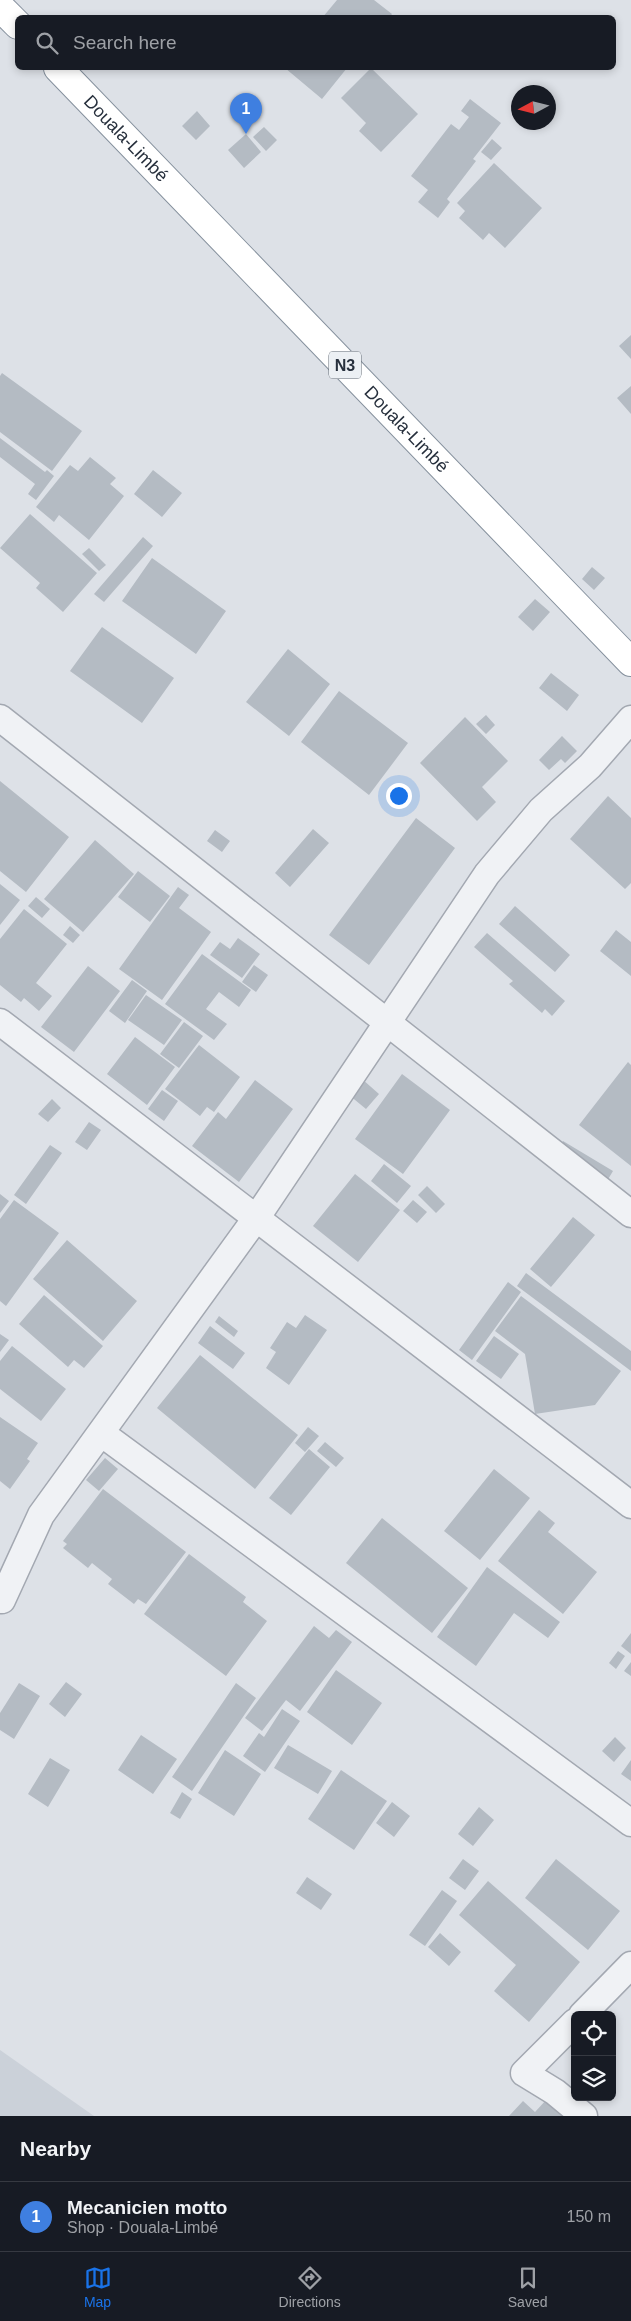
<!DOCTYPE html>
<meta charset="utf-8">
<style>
:root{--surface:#171b24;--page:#20242c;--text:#f1f3f6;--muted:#9ea1a6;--line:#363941;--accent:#1a73e8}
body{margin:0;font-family:Helvetica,sans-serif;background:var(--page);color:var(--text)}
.controls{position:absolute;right:15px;bottom:15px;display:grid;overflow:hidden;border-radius:8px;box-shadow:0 2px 8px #0003}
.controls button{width:45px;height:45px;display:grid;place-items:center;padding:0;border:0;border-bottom:1px solid var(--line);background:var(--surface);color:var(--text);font:25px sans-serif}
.compass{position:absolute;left:511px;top:85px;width:45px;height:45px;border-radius:50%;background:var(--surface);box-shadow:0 2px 8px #0003;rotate:263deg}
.you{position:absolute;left:398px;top:795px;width:18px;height:18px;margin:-12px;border:4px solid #fff;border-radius:50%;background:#1a73e8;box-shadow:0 0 0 8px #1a73e833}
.badge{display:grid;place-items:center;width:32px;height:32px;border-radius:50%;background:var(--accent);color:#fff;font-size:16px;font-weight:700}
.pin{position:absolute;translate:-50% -41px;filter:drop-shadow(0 1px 2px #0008)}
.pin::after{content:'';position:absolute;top:26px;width:18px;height:15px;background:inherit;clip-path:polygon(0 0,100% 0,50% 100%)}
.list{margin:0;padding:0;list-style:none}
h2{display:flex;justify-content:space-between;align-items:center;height:65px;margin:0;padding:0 20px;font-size:21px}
h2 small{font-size:16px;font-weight:400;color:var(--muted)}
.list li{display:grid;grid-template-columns:32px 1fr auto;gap:15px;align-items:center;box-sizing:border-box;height:70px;padding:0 20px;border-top:1px solid var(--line)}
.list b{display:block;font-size:19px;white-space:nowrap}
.list p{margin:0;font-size:16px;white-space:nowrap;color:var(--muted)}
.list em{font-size:16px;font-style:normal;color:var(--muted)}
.icon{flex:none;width:28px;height:28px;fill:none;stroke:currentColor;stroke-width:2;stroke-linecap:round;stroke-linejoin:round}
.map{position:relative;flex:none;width:631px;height:2116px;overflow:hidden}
.search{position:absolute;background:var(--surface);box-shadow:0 2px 8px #0003;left:15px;right:15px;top:15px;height:55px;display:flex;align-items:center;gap:12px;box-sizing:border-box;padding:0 18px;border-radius:8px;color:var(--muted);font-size:19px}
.sheet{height:135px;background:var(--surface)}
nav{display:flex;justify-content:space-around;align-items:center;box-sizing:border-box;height:70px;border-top:1px solid var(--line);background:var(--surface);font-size:14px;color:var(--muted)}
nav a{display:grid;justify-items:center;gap:2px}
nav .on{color:var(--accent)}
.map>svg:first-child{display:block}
</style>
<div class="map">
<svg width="631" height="2116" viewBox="0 0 631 2116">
<rect width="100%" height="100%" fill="#dde1e7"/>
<path fill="#cbd1d9" d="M0,2050L94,2116H0Z"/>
<path fill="#b4bbc3" d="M337,0H374L392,14L389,18H322Z
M285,68H347L322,99Z
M371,68L418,114L381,152L359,131L366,123L341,98Z
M470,99L501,123L473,159L476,161L447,199L450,202L438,218L418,202L428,190L411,176L451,124L459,130L469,117L461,111Z
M197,111L210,126L196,140L182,126Z
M264,127L277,140L266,151L253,137Z
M246,134L261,152L244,168L228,150Z
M492,139L502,148L491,160L481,152Z
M494,163L542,208L505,248L489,233L483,240L459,218L465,211L457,203Z
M631,335V359L619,346Z
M2,373L82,431L52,471L0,432V376Z
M631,386V414L617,398Z
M0,438L45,472L47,470L54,476L36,500L28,494L35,484L0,457Z
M90,457L116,478L110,484L124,496L89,540L59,515L54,522L36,507L70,465L78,471Z
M153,470L182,493L162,517L134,494Z
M30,514L97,573L63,612L36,588L40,583L0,548Z
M143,537L153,546L104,602L94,594Z
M89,548L106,565L99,571L82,554Z
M152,558L226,611L196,654L122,601Z
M592,567L605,578L594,590L582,579Z
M535,599L550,612L533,631L518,617Z
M102,627L174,678L142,723L70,671Z
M288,649L330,684L289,736L246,702Z
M551,673L579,695L567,711L539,688Z
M339,691L408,743L369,795L301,742Z
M486,715L495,725L486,734L476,724Z
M465,717L508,761L482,787L496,802L477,821L420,763Z
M562,736L577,751L565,763L561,759L549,770L539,760Z
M0,781L69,837L26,892L0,871Z
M608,796L631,818V883L625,889L570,839Z
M416,818L455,848L369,965L329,935Z
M313,829L329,843L290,887L275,873Z
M215,830L230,841L222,852L207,841Z
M95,840L134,874L83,932L44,899Z
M138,871L170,896L150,922L118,897Z
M0,884L20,900L0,925Z
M178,887L189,895L179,908L211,932L162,1000L119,969Z
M36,897L50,909L42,918L28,906Z
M515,906L570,955L555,972L499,924Z
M24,909L67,944L36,983L52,996L39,1011L24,998L21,1002L0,985V939Z
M70,926L80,935L73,943L63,935Z
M616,930L631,942V976L600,951Z
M487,933L565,1001L552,1016L545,1009L542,1013L509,984L513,981L474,947Z
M238,938L260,954L242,978L210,955L220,942L230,949Z
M202,954L251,990L239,1007L219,992L206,1009L227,1024L214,1040L165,1004Z
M254,965L268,975L256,992L242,982Z
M88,966L120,991L74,1052L41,1027Z
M132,980L147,991L125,1023L109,1011Z
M146,995L182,1020L164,1045L128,1020Z
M184,1022L203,1036L179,1068L160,1054Z
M135,1037L175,1067L147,1105L107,1074Z
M199,1045L240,1077L214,1112L207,1107L200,1116L165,1089Z
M628,1062L631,1065V1166L579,1125Z
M402,1074L450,1110L403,1174L355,1139Z
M362,1079L379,1094L366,1109L349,1095Z
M255,1080L293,1109L239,1182L192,1146L218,1112L226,1119Z
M162,1090L178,1101L164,1121L148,1109Z
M52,1099L61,1108L48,1122L38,1114Z
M89,1122L101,1130L87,1150L75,1142Z
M563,1141L613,1171L607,1181L558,1150Z
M50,1145L62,1153L26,1204L14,1195Z
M384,1164L411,1186L397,1203L371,1181Z
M355,1174L400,1210L358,1262L313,1226Z
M427,1186L445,1204L436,1213L418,1195Z
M0,1194L9,1201L0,1213Z
M14,1200L59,1233L6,1306L0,1301V1219Z
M413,1200L427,1212L417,1223L403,1211Z
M573,1217L595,1235L551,1287L530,1269Z
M67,1240L137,1301L103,1341L33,1279Z
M526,1273L631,1351V1371L517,1286Z
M508,1282L521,1292L472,1360L459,1350Z
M44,1295L103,1346L84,1368L74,1360L68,1367L19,1324Z
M521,1296L621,1371L595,1405L535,1414L525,1354L495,1331Z
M305,1315L327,1330L289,1385L266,1368L276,1352L270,1348L287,1322L296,1328Z
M219,1316L238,1331L234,1337L215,1322Z
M210,1326L245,1353L233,1369L198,1343Z
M0,1334L9,1340L0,1352Z
M494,1336L519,1354L501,1379L476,1361Z
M12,1346L66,1389L41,1421L0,1389V1361Z
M200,1355L298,1435L255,1489L157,1408Z
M0,1417L38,1443L27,1459L30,1461L10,1489L0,1481Z
M308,1427L319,1436L305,1452L295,1443Z
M325,1442L344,1458L336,1467L317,1451Z
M309,1449L330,1467L291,1515L269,1498Z
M105,1458L118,1469L99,1491L86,1480Z
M494,1469L530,1498L480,1560L444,1531Z
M103,1489L186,1552L146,1604L138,1599L134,1604L108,1584L112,1579L92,1563L88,1568L63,1548L67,1544L63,1541Z
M539,1510L555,1523L548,1532L597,1572L563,1614L498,1561Z
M382,1518L468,1588L432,1633L346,1563Z
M189,1554L246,1597L243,1602L267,1621L226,1676L144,1614Z
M487,1567L560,1622L548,1638L514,1613L476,1666L437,1637Z
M314,1626L329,1638L336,1630L352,1642L300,1711L286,1700L262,1731L245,1718Z
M631,1633V1654L621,1646Z
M618,1651L625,1656L616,1669L609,1663Z
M631,1662V1676L624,1671Z
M336,1670L382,1703L352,1745L307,1712Z
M66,1682L82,1694L65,1717L49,1704Z
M19,1683L40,1696L14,1739L0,1730V1713Z
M236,1683L256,1698L192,1791L172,1777Z
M282,1709L300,1721L265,1772L243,1756L259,1733L264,1737Z
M141,1735L177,1759L153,1794L118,1770Z
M615,1737L626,1748L614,1762L602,1751Z
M288,1745L332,1771L318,1794L274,1768Z
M225,1750L261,1774L234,1816L198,1793Z
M50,1758L70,1770L48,1807L28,1794Z
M631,1760V1781L621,1774Z
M341,1770L387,1801L354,1850L308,1819Z
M182,1792L192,1799L180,1819L170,1813Z
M392,1802L410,1816L394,1837L376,1823Z
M479,1807L494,1820L473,1846L458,1834Z
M463,1859L479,1871L465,1890L449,1878Z
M556,1859L620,1911L588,1950L525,1898Z
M307,1877L332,1894L321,1910L296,1893Z
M488,1881L580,1962L529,2022L494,1991L516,1965L459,1915Z
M442,1890L457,1901L425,1946L409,1935Z
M440,1933L461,1952L449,1966L428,1947Z
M547,2099L565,2116H509L523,2101L535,2112Z"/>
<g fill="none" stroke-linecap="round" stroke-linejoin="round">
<g stroke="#a3a8b1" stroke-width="29">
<path id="minor" d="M0,718L631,1214
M0,1022L631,1505
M101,1433L631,1823
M2,1600L41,1515L257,1217L487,874L541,810L590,766L631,719
M582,2015L631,1965
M575,2022L524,2073L555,2092L584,2116"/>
</g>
<g stroke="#85909d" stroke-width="30">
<g id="trunk">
<path d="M0,7L18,25"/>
<path id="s1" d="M58,68L631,662"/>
</g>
</g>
<use href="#minor" stroke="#f0f2f5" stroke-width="26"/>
<use href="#trunk" stroke="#fff" stroke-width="28"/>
</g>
<g text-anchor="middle" stroke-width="4.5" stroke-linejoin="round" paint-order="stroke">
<rect fill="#ecf0f4" stroke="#626a74" stroke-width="1" x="329" y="351.5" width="32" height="27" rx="4"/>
<g font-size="16" font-weight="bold" fill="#27303d">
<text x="345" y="371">N3</text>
</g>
<g font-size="18" fill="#27303d" stroke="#ecf0f4">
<text dy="6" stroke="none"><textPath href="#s1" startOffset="98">Douala-Limbé</textPath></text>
<text dy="6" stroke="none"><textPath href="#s1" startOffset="502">Douala-Limbé</textPath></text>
</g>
</g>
</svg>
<div class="controls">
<button><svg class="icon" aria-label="locate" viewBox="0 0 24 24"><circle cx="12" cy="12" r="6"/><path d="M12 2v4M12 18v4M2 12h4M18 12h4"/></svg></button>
<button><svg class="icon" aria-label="layers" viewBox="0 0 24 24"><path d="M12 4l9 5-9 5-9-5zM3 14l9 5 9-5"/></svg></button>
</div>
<svg class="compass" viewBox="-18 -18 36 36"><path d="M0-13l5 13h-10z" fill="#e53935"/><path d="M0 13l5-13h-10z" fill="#9ea1a6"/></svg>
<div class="you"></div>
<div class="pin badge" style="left:246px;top:134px;background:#3f7fe0">1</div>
<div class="search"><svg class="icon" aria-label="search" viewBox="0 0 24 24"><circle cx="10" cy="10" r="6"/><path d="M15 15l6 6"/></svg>Search here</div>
</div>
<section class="sheet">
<h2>Nearby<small></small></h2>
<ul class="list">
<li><span class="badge" style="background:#3f7fe0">1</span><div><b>Mecanicien motto</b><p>Shop · Douala-Limbé</p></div><em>150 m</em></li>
</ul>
</section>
<nav>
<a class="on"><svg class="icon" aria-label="map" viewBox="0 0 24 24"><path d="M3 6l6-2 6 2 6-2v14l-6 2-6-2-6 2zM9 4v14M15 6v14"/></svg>Map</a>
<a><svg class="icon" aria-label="directions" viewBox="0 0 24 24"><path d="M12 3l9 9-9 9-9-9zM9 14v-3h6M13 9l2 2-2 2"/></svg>Directions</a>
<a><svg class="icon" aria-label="saved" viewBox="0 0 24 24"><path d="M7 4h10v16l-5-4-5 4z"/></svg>Saved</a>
</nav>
